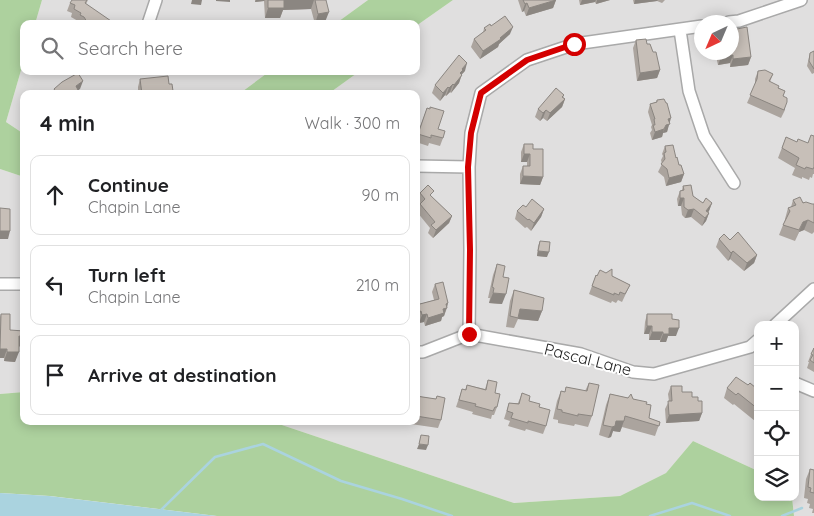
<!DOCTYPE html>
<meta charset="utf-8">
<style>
:root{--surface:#fff;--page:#f2f2f2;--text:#202124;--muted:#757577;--line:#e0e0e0}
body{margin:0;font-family:Quicksand,sans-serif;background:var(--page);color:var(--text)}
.controls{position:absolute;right:15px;bottom:15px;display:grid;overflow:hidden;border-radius:10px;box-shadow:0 2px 12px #0003}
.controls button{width:45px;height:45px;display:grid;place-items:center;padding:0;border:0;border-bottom:1px solid var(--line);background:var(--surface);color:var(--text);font:25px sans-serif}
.compass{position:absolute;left:694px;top:15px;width:45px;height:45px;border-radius:50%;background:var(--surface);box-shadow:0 2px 12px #0003;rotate:224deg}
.stop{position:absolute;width:15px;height:15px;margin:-11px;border:4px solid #d40000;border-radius:50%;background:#fff}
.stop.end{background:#d40000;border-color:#fff;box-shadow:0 1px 5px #0008}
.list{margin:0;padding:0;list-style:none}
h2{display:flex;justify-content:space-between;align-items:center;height:65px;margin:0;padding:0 20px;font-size:21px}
h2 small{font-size:16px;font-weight:400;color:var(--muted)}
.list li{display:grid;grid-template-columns:32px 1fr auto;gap:15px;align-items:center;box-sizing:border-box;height:80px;margin:0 10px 10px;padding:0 10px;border:1px solid var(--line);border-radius:10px}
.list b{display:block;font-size:19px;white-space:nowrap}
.list p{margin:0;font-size:16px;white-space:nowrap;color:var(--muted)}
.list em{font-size:16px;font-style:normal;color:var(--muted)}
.icon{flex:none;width:28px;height:28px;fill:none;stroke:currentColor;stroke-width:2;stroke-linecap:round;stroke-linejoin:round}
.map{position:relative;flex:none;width:814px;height:516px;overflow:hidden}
.search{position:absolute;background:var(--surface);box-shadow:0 2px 12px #0003;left:20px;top:20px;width:400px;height:55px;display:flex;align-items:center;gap:12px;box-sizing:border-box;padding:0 18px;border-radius:10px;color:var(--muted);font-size:19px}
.panel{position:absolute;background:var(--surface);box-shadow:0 2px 12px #0003;left:20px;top:90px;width:400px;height:335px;border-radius:10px}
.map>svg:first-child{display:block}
</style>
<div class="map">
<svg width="814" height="516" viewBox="0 0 814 516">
<rect width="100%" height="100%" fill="#f2efe9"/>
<path fill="#e0dfdf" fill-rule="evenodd" d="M42,0H368L335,24H35Z
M453,0H814V516H794L792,497H795V325H758V471L693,441L666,473L620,496L514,503L270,421H416V94H328L360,71H416V26ZM702,22H732V52H702Z
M24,60V71H270L239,94H24V134L6,122Z
M0,169L24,177V392L0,394Z"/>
<path fill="#add19e" d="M0,0H42L35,24H24V60L6,122L24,134V177L0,169Z
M368,0H453L416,26V24H335Z
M270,71H360L328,94H239Z
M24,392V421H270L514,503L620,496L666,473L693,441L758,471V497H792L794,516H217L50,496L0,493V394Z"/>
<path fill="#aad3df" d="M0,493L49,496L217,516H0Z"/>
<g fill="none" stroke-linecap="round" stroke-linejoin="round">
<path stroke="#aad3df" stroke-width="2.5" d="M161,510L215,457L263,444L341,481L402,499L452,516
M650,516L692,503L730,516
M782,516L802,508"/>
<g stroke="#a9a9a9" stroke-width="14">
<path id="minor" d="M729,22L739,21L801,0
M148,24L156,0
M680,30L689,91L704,136L734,183
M416,166L469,167
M0,284H24
M775,325L814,289
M469,334L470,250L469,167L471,133L481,93L527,60L575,44L702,26
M416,352H423L469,334L581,354L633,372L654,374L750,347L758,340
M795,383L814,391"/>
</g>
<use href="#minor" stroke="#fff" stroke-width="11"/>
</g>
<path fill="#aba49e" d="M88,0L86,4L114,24H79L77,23L78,21L71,17L72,13L67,11L70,3Z
M255,0H326L325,22L315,24L311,9L283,10L280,18H265L264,1L255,2Z
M518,0H556L553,8L526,16L524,11L522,12Z
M579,0H610L596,4L595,2L580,5Z
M633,0H665L662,3L657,1L634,4Z
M491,26L510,34L499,44L498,47L480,59L471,47L474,39L483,33L484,28Z
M636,40L647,44L660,70L657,78L637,81L633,48Z
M814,51V73L812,74L807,66L810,53Z
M715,52H732L751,57L748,65L730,67V63L718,65Z
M465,71L462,74L459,83L451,93L450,92L446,96L445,95L440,101L432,93L435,85Z
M758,71L773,74L770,82L779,88L785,91L783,96L785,110L781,118L747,103L755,85V79Z
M140,79L169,84L172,94H138V87Z
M563,97L565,99L562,107L547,121L543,118L540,121L535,117L538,109Z
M657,100L669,123L667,132L663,133L662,137L652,140L650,133L652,130L651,127L652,125L648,112L650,104L656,102Z
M427,108L438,129L443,138L440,146L429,143L428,146L416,142V138Z
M814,136V174H813L812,178L810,177L809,180L802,177V179L792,175L795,168L778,158L786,137L797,142L808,143Z
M524,144L533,149L543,177L540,185L520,184V174L523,166H527V162H521V152Z
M665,146L676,158L684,174L681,182L666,186L664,177L658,172L662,164L661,160L663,156L662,154Z
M683,186L693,196L700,201L703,203H712L708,213H709L706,221L702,226L691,217L685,218L682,215L681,206H678L677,199L680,191L682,190Z
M420,193L432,197L452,216L449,223L433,238L428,233L430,228L417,212L420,204L417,201Z
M793,200L812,204H814V232L812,234L804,230L799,232L795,241L779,235L785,220V219L788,208L791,207Z
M526,207L544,209L541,217L531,231L527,227L525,228L515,219L517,211Z
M24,224V250H21L22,228Z
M719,239L730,240L757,255L754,263L744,271L730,259L728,261L716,247Z
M540,241L547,257L537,256L538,246Z
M497,264L503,277L502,304L489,303L490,298H488L493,275Z
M596,275L597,276H612L630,285L622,302L618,300L616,303L612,301L611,303L589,294Z
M435,284L448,303L447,308L444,316L442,317L441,321L425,326L424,322L419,323L418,319L416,320V305L434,300L432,292Z
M514,290L542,311L538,321L518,319L514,328L506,327L510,301Z
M1,314L19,347L15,362L4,361V358H0V317Z
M647,314L672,319L676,336H668L666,342H660V340H649V334H644L645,322Z
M814,348V372L807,368L809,362H808L811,354Z
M488,380L495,393L497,407L494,415H492L491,419L472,414L473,412L456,407L462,389L465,390L467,385L485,389Z
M589,383L592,416L588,427L575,424L574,426L558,423V420L553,419L557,401L561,391L565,392L566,387L585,391Z
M748,385L756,388L758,385V427L754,424L755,421L734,404L733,405L724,398L727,388Z
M671,386L692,397L698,401L702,413L699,421L666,423L665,409L669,401L668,394Z
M522,393L529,401L539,407L546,426L543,434L526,429L525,431L508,426L510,421L504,419L509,403H518Z
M610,394L633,399L646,404L649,418L660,422L655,436L622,427L620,432L613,431L611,437L608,438L599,435L606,405Z
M416,396L436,399L437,396L441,420L438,428L404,423V421H416Z
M810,469L814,470V513H812L813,509L809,508L810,504L807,503L808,499L804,498L806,479Z"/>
<path fill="#8b8681" d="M192,0H202L201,5L191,4Z
M216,0H230V2L216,1Z
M256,0H265L264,1L255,2Z
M284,0H314L311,9L283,10L280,18H265L268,8Z
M556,0L553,8L526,16L529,8Z
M582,0H596L595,2L580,5Z
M597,0H610L596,4Z
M635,0H658L657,1L634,4Z
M527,3L524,11L522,12L525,4Z
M329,12L325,22L315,24L318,14Z
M513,27L510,34L499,44L498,47L480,59L483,51Z
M733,55L730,63L718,65L721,57Z
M751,57L748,65L730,67L733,59Z
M467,63L465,71L462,74L459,83L451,93L454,85L462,69Z
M660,70L657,78L637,81L640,73Z
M83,81L80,89L73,94L76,86Z
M453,84L450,92L446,96L449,88Z
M448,87L445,95L440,101L443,93Z
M564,95L561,102L565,99L562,107L547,121L550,113Z
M546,110L543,118L540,121L543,113Z
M671,118L667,132L663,133L668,119Z
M664,129L662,137L652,140L655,132Z
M524,154H530L527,162H521Z
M684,174L681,182L666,186L669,178Z
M523,176L543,177L540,185L520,184Z
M680,198H684L681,206H678Z
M712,203L709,211L704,217L706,211Z
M544,209L541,217L531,231L534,223Z
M694,209L691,217L685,218L688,210Z
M709,213L706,221L702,226L705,218Z
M452,216L449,223L433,238L436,230Z
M808,220L804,230L799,232L795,241L803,222Z
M0,231H10L8,239H0Z
M23,242L24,250H21Z
M538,251L549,252L547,257L537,256Z
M733,251L730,259L728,261L731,253Z
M757,255L754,263L744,271L747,263Z
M493,293L506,294L502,304L489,303Z
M448,303L444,316L442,317L441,321L425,326L428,318L446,304Z
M520,309L542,311L538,321L518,319Z
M421,311L418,319L416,320V313Z
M427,314L424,322L419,323L422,315Z
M647,326H652L649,334H644Z
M669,328H679L676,336H668L666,342H660L663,334Z
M652,332H663L660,340H649Z
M19,336L24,337V347L15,346Z
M0,349H7L4,358H0Z
M7,352H19L15,362L4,361Z
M702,413L699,421L666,423L669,415Z
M616,421H624L620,432L613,431L611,437L608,438L612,427Z
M419,444L428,445L426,450L417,449Z"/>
<path fill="#c7bfb8" stroke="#8b8681" d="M72,0H87L85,3L114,23L89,24L87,22L84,17L80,15L81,13L74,9L75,5L70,3Z
M268,0H284V8H268Z
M315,0H326L329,12L318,14Z
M523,0H556L529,8L527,3L525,4Z
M505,16L513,27L500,38L501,39L483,51L474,39L486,30L484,28L490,24L491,26Z
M747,27L751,57L733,59V55L721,57L720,52H732V30Z
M646,39L647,44H650L653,52H656L660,70L640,73L636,40Z
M814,51V69L809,61L810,53Z
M459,55L467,63L462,69L463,70L460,73L462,75L454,85L453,84L449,88L448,87L443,93L435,85Z
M765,70L773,74L769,81L779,86L778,88L785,91L783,96L787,98V102L784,110L750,95L757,79L758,71Z
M78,73L83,81L76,86L80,94H72V92L71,94H57L54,89L62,82Z
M168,76L169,84H172L173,91L170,92V94H142L140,79Z
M556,88L564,95L562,97L565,99L550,113L546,110L543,113L538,109Z
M664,99L666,103H667L671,118L668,119L670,124L666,125L664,129L655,132L653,125H655L654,119H655L650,104L657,102V100Z
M430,107L444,111L438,129L445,131L443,138L431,135V138L418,134L427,108L430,109Z
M811,135L814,136V167L813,169L806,167L805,169L796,165L799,158L782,148L786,137L797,142L798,139L808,143Z
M524,144H533V149H543V177L523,176V166H530V154H524Z
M673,145L676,158L677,157L679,165H681L684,174L669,178L667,169L661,164L665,159L664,153L666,152L665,146Z
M428,185L434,191L430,195L452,216L436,230L431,225L435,222L420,204L425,199L420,193Z
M691,185L693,196L700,201L703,203L706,198L712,203L706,211L709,213L705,218L694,209L688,210L684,207V198H680V191L684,190L683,186Z
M800,197L803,203L806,202L812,204H814V223L808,220L803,222L799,230L783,225L790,211L788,208L796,205L793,200Z
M532,199L544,209L534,223L529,219L528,220L517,211L523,205L526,207Z
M0,208L10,209V231H0Z
M738,232L757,255L747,263L733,251L731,253L719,239L724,234L730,240Z
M540,241L550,242L549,252L538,251Z
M497,264L505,266L503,277L509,278L506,294L493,293L494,288L492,287Z
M612,269V276L630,285L625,294L620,292L619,295L614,293V295L592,286L596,275L597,276L600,270L606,273Z
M443,282L448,303L446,304L447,308L443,309L444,313L428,318L427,314L422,315L421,311L416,313V305L439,299L435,284Z
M514,290L544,298L542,311L520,309L518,318L510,316Z
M1,314H10V330L24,331V337L19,336V352H7V349H0Z
M647,314H672V319L679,320V328H669V334H663V332H652V326H647Z
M814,348V363L810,360L813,355L811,354Z
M736,377L748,385L750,383L756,388L758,385V409L738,393L736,395L727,388Z
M488,380L497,382L495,393L500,394L497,407H495L493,411L475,406L476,404L459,400L462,389L466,390L467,385L486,390Z
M589,383L599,385L592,416L578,414V416L562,412V410L557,409L561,391L565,392L566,387L587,391Z
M671,386H682V392H692V397H698V401H702V413L669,415L668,401H672Z
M522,393L530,396L529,401L540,404L539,407L550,410L546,426L528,421V423L511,418L513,413L507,411L509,403L519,404Z
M610,394L628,398L631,394L633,399L647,402L646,404L651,405L649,418L660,422L659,426L625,416L624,421H616L615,426L612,427L603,425Z
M416,396L436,399L437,396L445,398L441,420L416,416Z
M421,435L429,436L428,445L419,444Z
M810,469L814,470V493L810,492L811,488L808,487Z"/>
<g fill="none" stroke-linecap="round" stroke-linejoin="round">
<path stroke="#d40000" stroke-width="6" d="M469,334L470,250L468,167L471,133L481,93L527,60L574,44"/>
</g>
<g text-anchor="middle" stroke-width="4" stroke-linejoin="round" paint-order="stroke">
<g font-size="16" fill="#222" stroke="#fff">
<text transform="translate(588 359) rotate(14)" y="6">Pascal Lane</text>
</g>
</g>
</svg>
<div class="controls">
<button>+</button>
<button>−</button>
<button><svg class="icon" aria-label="locate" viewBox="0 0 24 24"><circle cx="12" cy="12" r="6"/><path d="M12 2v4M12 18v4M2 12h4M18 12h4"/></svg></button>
<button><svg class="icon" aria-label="layers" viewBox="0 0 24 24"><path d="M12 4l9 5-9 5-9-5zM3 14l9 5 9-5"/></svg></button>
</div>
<svg class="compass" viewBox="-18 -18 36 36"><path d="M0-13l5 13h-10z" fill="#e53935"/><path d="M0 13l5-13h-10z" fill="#757577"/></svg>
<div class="stop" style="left:574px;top:44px"></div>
<div class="stop end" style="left:469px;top:334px"></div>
<div class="search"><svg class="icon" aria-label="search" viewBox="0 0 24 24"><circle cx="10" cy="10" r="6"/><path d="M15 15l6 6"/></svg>Search here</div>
<section class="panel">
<h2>4 min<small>Walk · 300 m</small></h2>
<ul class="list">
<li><svg class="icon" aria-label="ahead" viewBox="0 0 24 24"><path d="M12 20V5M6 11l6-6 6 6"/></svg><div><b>Continue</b><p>Chapin Lane</p></div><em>90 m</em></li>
<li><svg class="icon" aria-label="left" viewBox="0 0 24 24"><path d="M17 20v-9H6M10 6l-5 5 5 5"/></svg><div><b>Turn left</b><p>Chapin Lane</p></div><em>210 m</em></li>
<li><svg class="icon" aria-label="arrive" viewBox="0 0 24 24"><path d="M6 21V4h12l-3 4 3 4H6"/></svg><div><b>Arrive at destination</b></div></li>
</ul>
</section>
</div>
